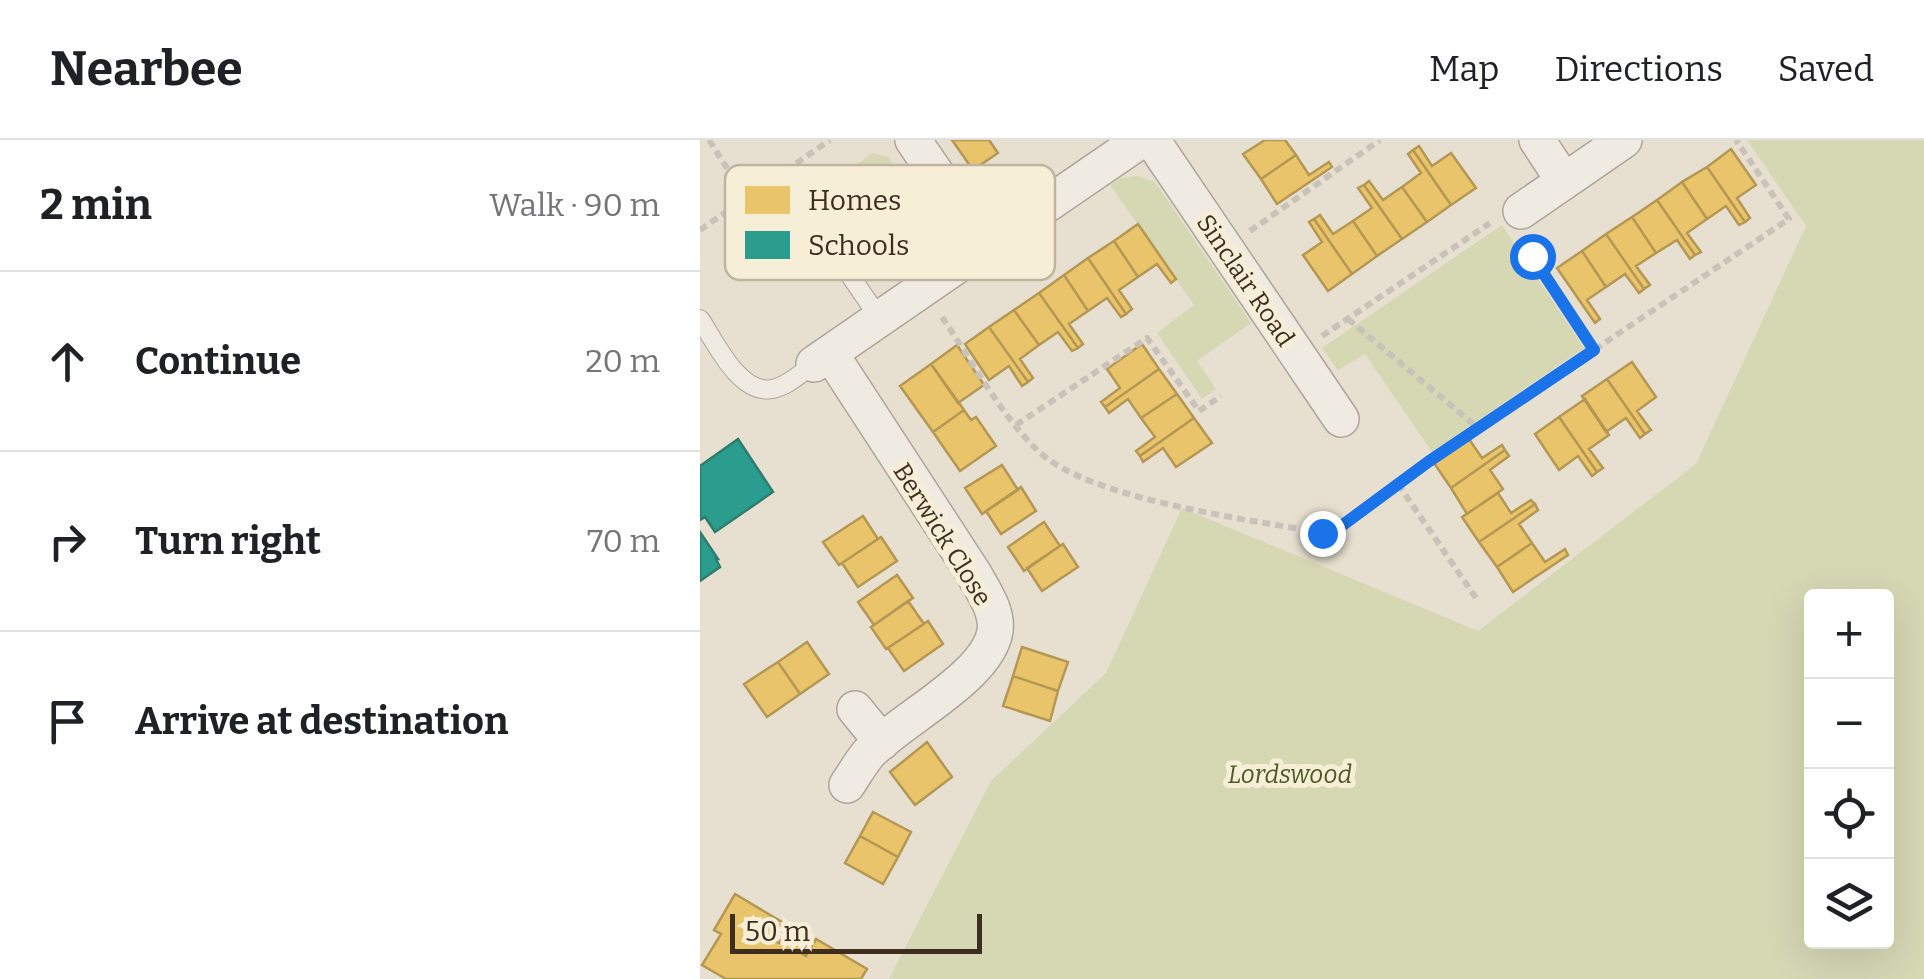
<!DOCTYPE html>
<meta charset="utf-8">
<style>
:root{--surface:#fff;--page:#f2f2f2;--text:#202124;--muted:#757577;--line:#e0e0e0}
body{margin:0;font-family:Bitter,serif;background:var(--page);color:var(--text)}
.controls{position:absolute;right:30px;bottom:30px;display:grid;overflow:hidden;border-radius:10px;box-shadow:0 10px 40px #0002}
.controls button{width:90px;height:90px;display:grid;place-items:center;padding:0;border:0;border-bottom:2px solid var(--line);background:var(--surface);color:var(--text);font:50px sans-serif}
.scale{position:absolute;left:30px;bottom:25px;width:252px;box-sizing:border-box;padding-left:10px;border:5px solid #3d2e20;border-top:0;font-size:28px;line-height:35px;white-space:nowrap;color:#3d2e20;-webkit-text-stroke:8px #f7eed8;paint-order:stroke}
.stop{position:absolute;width:30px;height:30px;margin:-22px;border:8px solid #1a73e8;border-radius:50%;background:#fff}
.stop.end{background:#1a73e8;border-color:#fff;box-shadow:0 2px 10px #0008}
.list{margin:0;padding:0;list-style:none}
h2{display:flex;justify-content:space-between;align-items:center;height:130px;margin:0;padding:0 40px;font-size:42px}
h2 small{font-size:32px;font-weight:400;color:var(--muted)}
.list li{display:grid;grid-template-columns:65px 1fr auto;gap:30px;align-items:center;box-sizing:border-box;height:180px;padding:0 40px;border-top:2px solid var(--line)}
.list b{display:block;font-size:38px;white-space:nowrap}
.list em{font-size:32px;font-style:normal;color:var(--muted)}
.icon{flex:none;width:55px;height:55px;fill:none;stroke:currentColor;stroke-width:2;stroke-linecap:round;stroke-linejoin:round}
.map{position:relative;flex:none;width:1224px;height:839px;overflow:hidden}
header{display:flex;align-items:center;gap:60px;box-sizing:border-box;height:140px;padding:0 50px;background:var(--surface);border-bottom:2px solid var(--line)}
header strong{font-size:48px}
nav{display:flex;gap:55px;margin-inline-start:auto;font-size:35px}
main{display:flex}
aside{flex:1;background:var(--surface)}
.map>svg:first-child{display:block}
</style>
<header>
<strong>Nearbee</strong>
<nav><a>Map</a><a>Directions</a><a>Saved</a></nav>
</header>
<main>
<aside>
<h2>2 min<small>Walk · 90 m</small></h2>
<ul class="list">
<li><svg class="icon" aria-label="ahead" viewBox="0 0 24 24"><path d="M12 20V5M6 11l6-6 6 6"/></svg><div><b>Continue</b></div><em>20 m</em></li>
<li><svg class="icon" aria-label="right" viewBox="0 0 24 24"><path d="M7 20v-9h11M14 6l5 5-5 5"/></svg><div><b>Turn right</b></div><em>70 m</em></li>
<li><svg class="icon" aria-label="arrive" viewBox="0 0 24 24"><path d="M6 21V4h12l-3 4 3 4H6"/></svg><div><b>Arrive at destination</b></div></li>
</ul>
</aside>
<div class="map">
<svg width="1224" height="839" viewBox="0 0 1224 839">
<rect width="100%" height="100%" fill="#e7e0d1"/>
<path fill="#d6d7b3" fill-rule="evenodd" d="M1047,0H1224V839H189L291,641L406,533L482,368L778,491L996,324L1106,86ZM1112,457H1186V802H1112Z
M173,13L188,17L237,86L232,106L209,123L146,32Z
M438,36L455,42L551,183L497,221L516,249L502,259L457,193L494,165L410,45L420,38Z
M802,85L884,208L732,312L665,214L638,230L622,208Z"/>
<path fill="#e9c46a" stroke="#b59754" stroke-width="2.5" d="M252,0H289L298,13L273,30Z
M565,0H585L596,15L561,39L543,14Z
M719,6L732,26L751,13L776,48L751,65L713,10Z
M1031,9L1056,45L1037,58L1050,78L1045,82L1007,27Z
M713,10L751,65L727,82L702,47L721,33L708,14Z
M596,15L609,35L629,22L632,27L577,64L561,39Z
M1007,27L1045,82L1039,85L1026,66L1007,79L982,42Z
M669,41L683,60L702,47L727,82L702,99L664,45Z
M982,42L1007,79L987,93L1001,112L995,115L957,60Z
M664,45L702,99L677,116L653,81L672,68L658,48Z
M957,60L995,115L990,119L977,100L956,113L932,77Z
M620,75L633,94L653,81L677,116L652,134L614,79Z
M932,77L956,113L936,126L950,145L944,149L906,94Z
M614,79L652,134L628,151L603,115L622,102L609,82Z
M438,84L476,139L471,143L457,124L438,137L414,101Z
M906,94L944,149L939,153L925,134L906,147L882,111Z
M414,101L438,137L419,150L432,169L426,174L388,118Z
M882,111L906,147L887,160L900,179L895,183L857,128Z
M388,118L426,174L421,177L407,158L388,171L364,135Z
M364,135L388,171L369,184L383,204L378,208L339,153Z
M339,153L378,208L372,211L358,192L339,205L314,170Z
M314,170L339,205L320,219L333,238L328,242L289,187Z
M289,187L328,242L322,246L309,226L289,240L265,204Z
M442,204L459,229L405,267L401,262L420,248L407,229Z
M257,205L284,245L258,263L231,224Z
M932,222L956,257L937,271L951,290L945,294L907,239Z
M231,224L264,270L233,292L200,246Z
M459,229L477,254L441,278L428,259L409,273L405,267Z
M907,239L945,294L940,298L926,278L906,292L882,256Z
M477,254L494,278L440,316L436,311L455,297L441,278Z
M885,259L909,295L889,309L903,328L897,332L859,277Z
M264,270L271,280L276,277L296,306L260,331L233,292Z
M859,277L897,332L892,336L878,316L859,330L835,294Z
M494,278L512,303L476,327L463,308L443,322L440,316Z
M769,299L782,318L802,305L805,310L751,348L734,323Z
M805,310L809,316L790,330L803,349L767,374L751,348Z
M302,325L318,350L282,374L265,348Z
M321,347L336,371L301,394L286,371Z
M798,353L811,373L831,360L835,364L779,402L762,377Z
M835,364L838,370L819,384L832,403L797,427L779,402Z
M163,376L178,399L139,425L123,402Z
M344,382L360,406L324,431L308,407Z
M181,397L197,421L158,447L142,423Z
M832,403L845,422L865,409L868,415L813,452L797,427Z
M363,404L378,427L342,451L327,428Z
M197,435L213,458L174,485L158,462Z
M208,461L224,484L186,509L171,487Z
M228,481L243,504L204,531L188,508Z
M107,502L129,534L100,554L78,522Z
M322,507L368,522L358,551L313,536Z
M78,522L100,554L67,577L44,544Z
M313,536L358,551L350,581L303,566Z
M227,602L252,637L215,665L190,632Z
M173,672L211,692L198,717L160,696Z
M160,696L198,717L183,744L145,723Z
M35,754L82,782L72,799L79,803L87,790L108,802L101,813L106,816L116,799L167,829L161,839H26L2,825L21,794L14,790Z"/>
<path fill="#2a9d8f" stroke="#307c6e" stroke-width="2.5" d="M38,299L73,352L15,392L5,377L0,380V326Z
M0,392L18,419H16L20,427L0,441Z"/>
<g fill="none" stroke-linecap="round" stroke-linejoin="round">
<g stroke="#ada599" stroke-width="20">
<path id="lane" d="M151,137L180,179
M0,179C15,201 39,255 72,249C87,247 102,232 114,224"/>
</g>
<g stroke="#ada599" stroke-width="38">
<path id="street" d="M213,0L266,77L281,89
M452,0L641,279
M837,0L864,41
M821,71L924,0
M281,89L314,87L441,0
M130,213L274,434C283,451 298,471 295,491C288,537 201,579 169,613C161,622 154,635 147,645
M114,224L259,124L273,109L281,89
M155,569L182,602"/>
</g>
<path stroke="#c8c2b9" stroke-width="6" stroke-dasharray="8 5" stroke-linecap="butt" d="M9,0L46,58
M0,90L130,0
M550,91L680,0
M832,116L894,210
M242,177C271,220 299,272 336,309C387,360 549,379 622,393L636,389L778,288L1089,79L1036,0
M648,179L778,288
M622,196L790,83
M316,285L447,198L499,271L521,256
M698,344L776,458"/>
<use href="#lane" stroke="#efebe3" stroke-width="18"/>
<use href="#street" stroke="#efebe3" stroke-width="35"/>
</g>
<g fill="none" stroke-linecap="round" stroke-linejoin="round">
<path stroke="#1a73e8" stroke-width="12" d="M622,393L636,390L728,322L894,210L832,116"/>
</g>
<g text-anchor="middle" stroke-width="10" stroke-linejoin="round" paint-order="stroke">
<g font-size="25" fill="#3d2e20" stroke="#f7eed8">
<text transform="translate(546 140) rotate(56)" y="9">Sinclair Road</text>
<text transform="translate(243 394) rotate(58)" y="9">Berwick Close</text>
</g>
<g font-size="25" font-style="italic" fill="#4d5a26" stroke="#f7eed8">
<text x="590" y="643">Lordswood</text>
</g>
</g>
<rect x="25" y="25" width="330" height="115" rx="15" fill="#f7eed8" stroke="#bfb4a1" stroke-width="2.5"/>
<rect x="45" y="46" width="45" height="28" fill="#e9c46a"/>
<rect x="45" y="91" width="45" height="28" fill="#2a9d8f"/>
<g font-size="28" fill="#3d2e20">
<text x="108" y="70">Homes</text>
<text x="108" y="115">Schools</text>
</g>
</svg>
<div class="controls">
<button>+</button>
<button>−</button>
<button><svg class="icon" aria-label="locate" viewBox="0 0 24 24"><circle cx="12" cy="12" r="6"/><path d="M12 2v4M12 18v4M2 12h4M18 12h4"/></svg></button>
<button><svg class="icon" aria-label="layers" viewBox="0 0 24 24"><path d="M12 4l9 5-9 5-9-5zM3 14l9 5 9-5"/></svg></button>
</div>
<div class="scale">50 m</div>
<div class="stop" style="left:832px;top:116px"></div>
<div class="stop end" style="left:622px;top:393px"></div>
</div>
</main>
